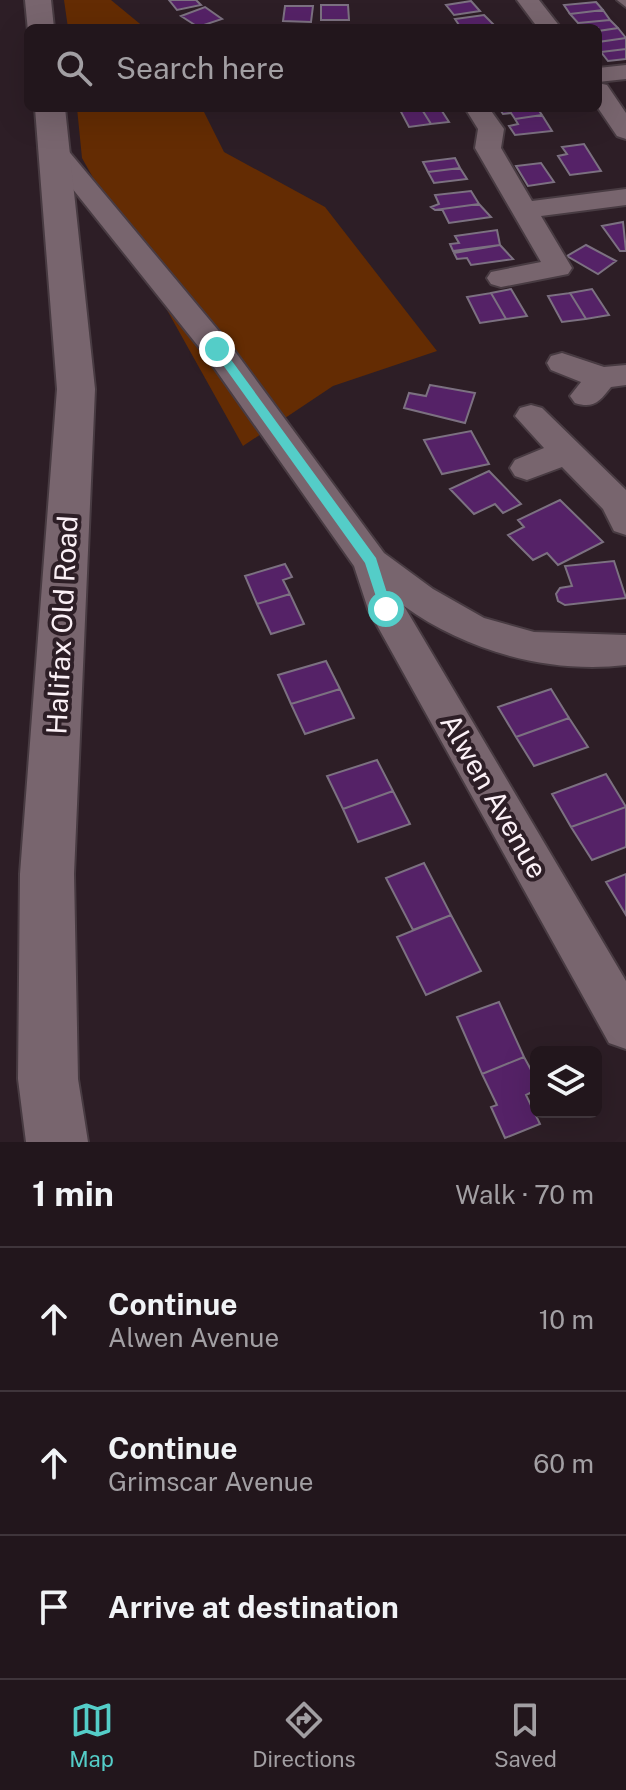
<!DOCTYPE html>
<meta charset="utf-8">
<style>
:root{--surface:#22161c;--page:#2e2329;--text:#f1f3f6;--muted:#a29fa3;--line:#3f353b;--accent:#54cdc8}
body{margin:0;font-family:"Public Sans",sans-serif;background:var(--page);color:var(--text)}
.controls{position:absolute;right:24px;bottom:24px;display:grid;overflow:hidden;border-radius:12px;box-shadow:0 8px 32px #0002}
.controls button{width:72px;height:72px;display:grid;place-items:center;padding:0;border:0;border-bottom:2px solid var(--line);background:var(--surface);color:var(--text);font:40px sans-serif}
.stop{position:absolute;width:24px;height:24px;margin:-18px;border:6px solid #54cdc8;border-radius:50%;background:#fff}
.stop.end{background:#54cdc8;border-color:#fff;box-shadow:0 2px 8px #0008}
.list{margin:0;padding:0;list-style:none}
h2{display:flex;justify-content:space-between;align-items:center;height:104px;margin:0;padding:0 32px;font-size:34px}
h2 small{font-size:26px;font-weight:400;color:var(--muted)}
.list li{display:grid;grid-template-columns:52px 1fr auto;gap:24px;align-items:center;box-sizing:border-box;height:144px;padding:0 32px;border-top:2px solid var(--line)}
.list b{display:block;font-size:30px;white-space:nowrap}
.list p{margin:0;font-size:26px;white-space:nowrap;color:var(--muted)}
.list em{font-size:26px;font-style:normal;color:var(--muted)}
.icon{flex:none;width:44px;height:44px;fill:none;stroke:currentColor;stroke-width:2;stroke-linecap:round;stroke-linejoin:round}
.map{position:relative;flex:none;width:626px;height:1142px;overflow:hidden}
.search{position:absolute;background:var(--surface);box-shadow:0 8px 32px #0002;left:24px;right:24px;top:24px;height:88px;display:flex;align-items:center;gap:20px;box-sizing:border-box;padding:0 28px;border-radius:12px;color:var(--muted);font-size:30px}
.sheet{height:536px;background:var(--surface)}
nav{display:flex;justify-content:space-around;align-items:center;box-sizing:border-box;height:112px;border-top:2px solid var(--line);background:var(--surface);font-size:22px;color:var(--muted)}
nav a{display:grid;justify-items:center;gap:4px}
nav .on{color:var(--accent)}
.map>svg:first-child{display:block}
</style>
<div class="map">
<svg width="626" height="1142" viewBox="0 0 626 1142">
<rect width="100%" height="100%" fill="#2d1e26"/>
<path fill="#642c03" d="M64,0H111L145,28H68Z
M77,108H202L224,152L325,207L437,351L333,386L243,446L82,158Z"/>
<path fill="#552267" stroke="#7c7181" stroke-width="2" d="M169,0H196L201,5L177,10Z
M471,1L480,11L454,15L446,5Z
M596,2L603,10L570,14L564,5Z
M321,5H348L349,20H321Z
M285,6H313L311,22L283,21Z
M205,7L222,19L198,27L181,16Z
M603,10L610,20L578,23L570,14Z
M484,15L497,28H461L455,19Z
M610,20L618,28L598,31V28H582L578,23Z
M618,28L626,38L598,42V31Z
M626,38V49L601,52L598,48V42Z
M626,49V59L608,61L601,52Z
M399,108H421L431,124L409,127Z
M421,108H440L449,122L431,124Z
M499,108H537L542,115L515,119L511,113L503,114Z
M542,115L552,131L515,135L509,126L518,124L515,119Z
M584,144L601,171L570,175L558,156L567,154L562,147Z
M455,158L460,168L428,172L423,162Z
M541,163L554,182L528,186L516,166Z
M460,168L467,179L434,183L428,172Z
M471,191L479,204L435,210L431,207L439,204L435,195Z
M479,204L491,217L449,223L442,209Z
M623,222L626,251H620L602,226Z
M497,230L500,245L453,251L450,244L459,243L455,236Z
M500,245L513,259L471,265L467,258L457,259L454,253Z
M586,245L616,261L598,274L567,256Z
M511,289L527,316L506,319L491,293Z
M592,289L609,315L586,319L570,293Z
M491,293L506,319L480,323L467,297Z
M570,293L586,319L562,322L548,296Z
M430,385L475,393L465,423L404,408L409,393L426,396Z
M471,431L489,464L442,474L424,440Z
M489,471L521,504L503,513L495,504L474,514L450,489Z
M560,500L603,542L558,565L547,553L533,560L508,535L524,527L518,520Z
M614,561L626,598L565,605L558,601L556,594L560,588L572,586L565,566Z
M285,564L292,577L283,580L290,594L257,604L245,576Z
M290,594L304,624L271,634L257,604Z
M326,661L340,689L291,704L278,675Z
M340,689L354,718L305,734L291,704Z
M551,689L569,718L516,737L498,707Z
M569,718L588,747L534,766L516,737Z
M377,760L393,791L343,809L327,776Z
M606,774L626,807L571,827L552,794Z
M393,791L410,824L358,842L343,809Z
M626,807V847L592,860L571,827Z
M424,863L451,915L413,930L386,878Z
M626,874V915L606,882Z
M451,915L481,971L426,995L397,937Z
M499,1002L524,1057L482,1074L457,1017Z
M524,1057L536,1079V1090L526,1095L540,1124L505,1138L491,1107L497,1105L482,1074Z"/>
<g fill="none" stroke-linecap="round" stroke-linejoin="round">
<g stroke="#483b42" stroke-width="4">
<path id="lane" d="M617,0H626V7Z"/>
</g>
<g stroke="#483b42" stroke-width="4">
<path id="street" d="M517,0H539L561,28H538Z
M626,65V79L598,82V68Z
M598,83L607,85L626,113V139L617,136L598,108Z
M465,108H489L504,129L501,148L532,201L626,189V205L541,216L572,268L568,274L501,287L491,284L487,278L491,272L541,262L475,148L478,129Z
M57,145L66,148L228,342L384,553L433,589L484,618L534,632L626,635V665C549,674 466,651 404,606L626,981V1049L609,1043L368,609L354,566L206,356L48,158L44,153Z
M562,353L604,367L626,365V385L611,387C600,401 594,409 575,403L570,396L581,382L551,370L547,363L551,356Z
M531,405L542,408L626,490V535L614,531L603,509L562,467L527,480L515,476L510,468L515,460L544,448L515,416L520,408Z"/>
</g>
<g stroke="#483b42" stroke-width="4">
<path id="secondary" d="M25,0H51L54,28L28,31Z
M35,108H65L95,389L74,874L78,1079L88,1142H26L18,1079L20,874L57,389Z"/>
</g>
<use href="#lane" fill="#78656e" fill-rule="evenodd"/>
<use href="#street" fill="#78656e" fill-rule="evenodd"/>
<use href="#secondary" fill="#78656e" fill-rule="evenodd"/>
</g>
<path fill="#54cdc8" d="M213,346H221L376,558L392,609L390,612H381L365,563L213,351Z"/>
<g text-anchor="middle" stroke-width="8" stroke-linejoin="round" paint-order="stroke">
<g font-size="28" fill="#fbf0f6" stroke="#2d1e26">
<text transform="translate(62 625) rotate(-87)" y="10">Halifax Old Road</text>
<text transform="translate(494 796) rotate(60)" y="10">Alwen Avenue</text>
</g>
</g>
</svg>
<div class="controls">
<button><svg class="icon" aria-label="layers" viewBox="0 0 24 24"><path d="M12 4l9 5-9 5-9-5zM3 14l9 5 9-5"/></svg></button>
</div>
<div class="stop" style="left:386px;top:609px"></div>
<div class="stop end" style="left:217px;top:349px"></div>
<div class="search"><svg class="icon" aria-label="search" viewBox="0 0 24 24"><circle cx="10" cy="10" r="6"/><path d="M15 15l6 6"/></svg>Search here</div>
</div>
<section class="sheet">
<h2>1 min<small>Walk · 70 m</small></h2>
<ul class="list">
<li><svg class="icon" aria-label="ahead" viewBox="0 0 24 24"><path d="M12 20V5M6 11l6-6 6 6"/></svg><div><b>Continue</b><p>Alwen Avenue</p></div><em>10 m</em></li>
<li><svg class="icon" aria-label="ahead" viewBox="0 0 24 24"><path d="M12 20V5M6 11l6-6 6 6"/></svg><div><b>Continue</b><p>Grimscar Avenue</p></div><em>60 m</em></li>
<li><svg class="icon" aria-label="arrive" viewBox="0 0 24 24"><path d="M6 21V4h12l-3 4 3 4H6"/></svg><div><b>Arrive at destination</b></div></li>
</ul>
</section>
<nav>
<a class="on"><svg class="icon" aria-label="map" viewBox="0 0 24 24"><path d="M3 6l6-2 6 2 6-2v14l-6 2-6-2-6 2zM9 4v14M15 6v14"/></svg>Map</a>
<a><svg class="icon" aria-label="directions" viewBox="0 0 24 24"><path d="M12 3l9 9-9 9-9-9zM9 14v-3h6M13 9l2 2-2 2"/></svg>Directions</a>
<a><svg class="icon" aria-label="saved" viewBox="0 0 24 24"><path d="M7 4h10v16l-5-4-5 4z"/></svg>Saved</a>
</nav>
